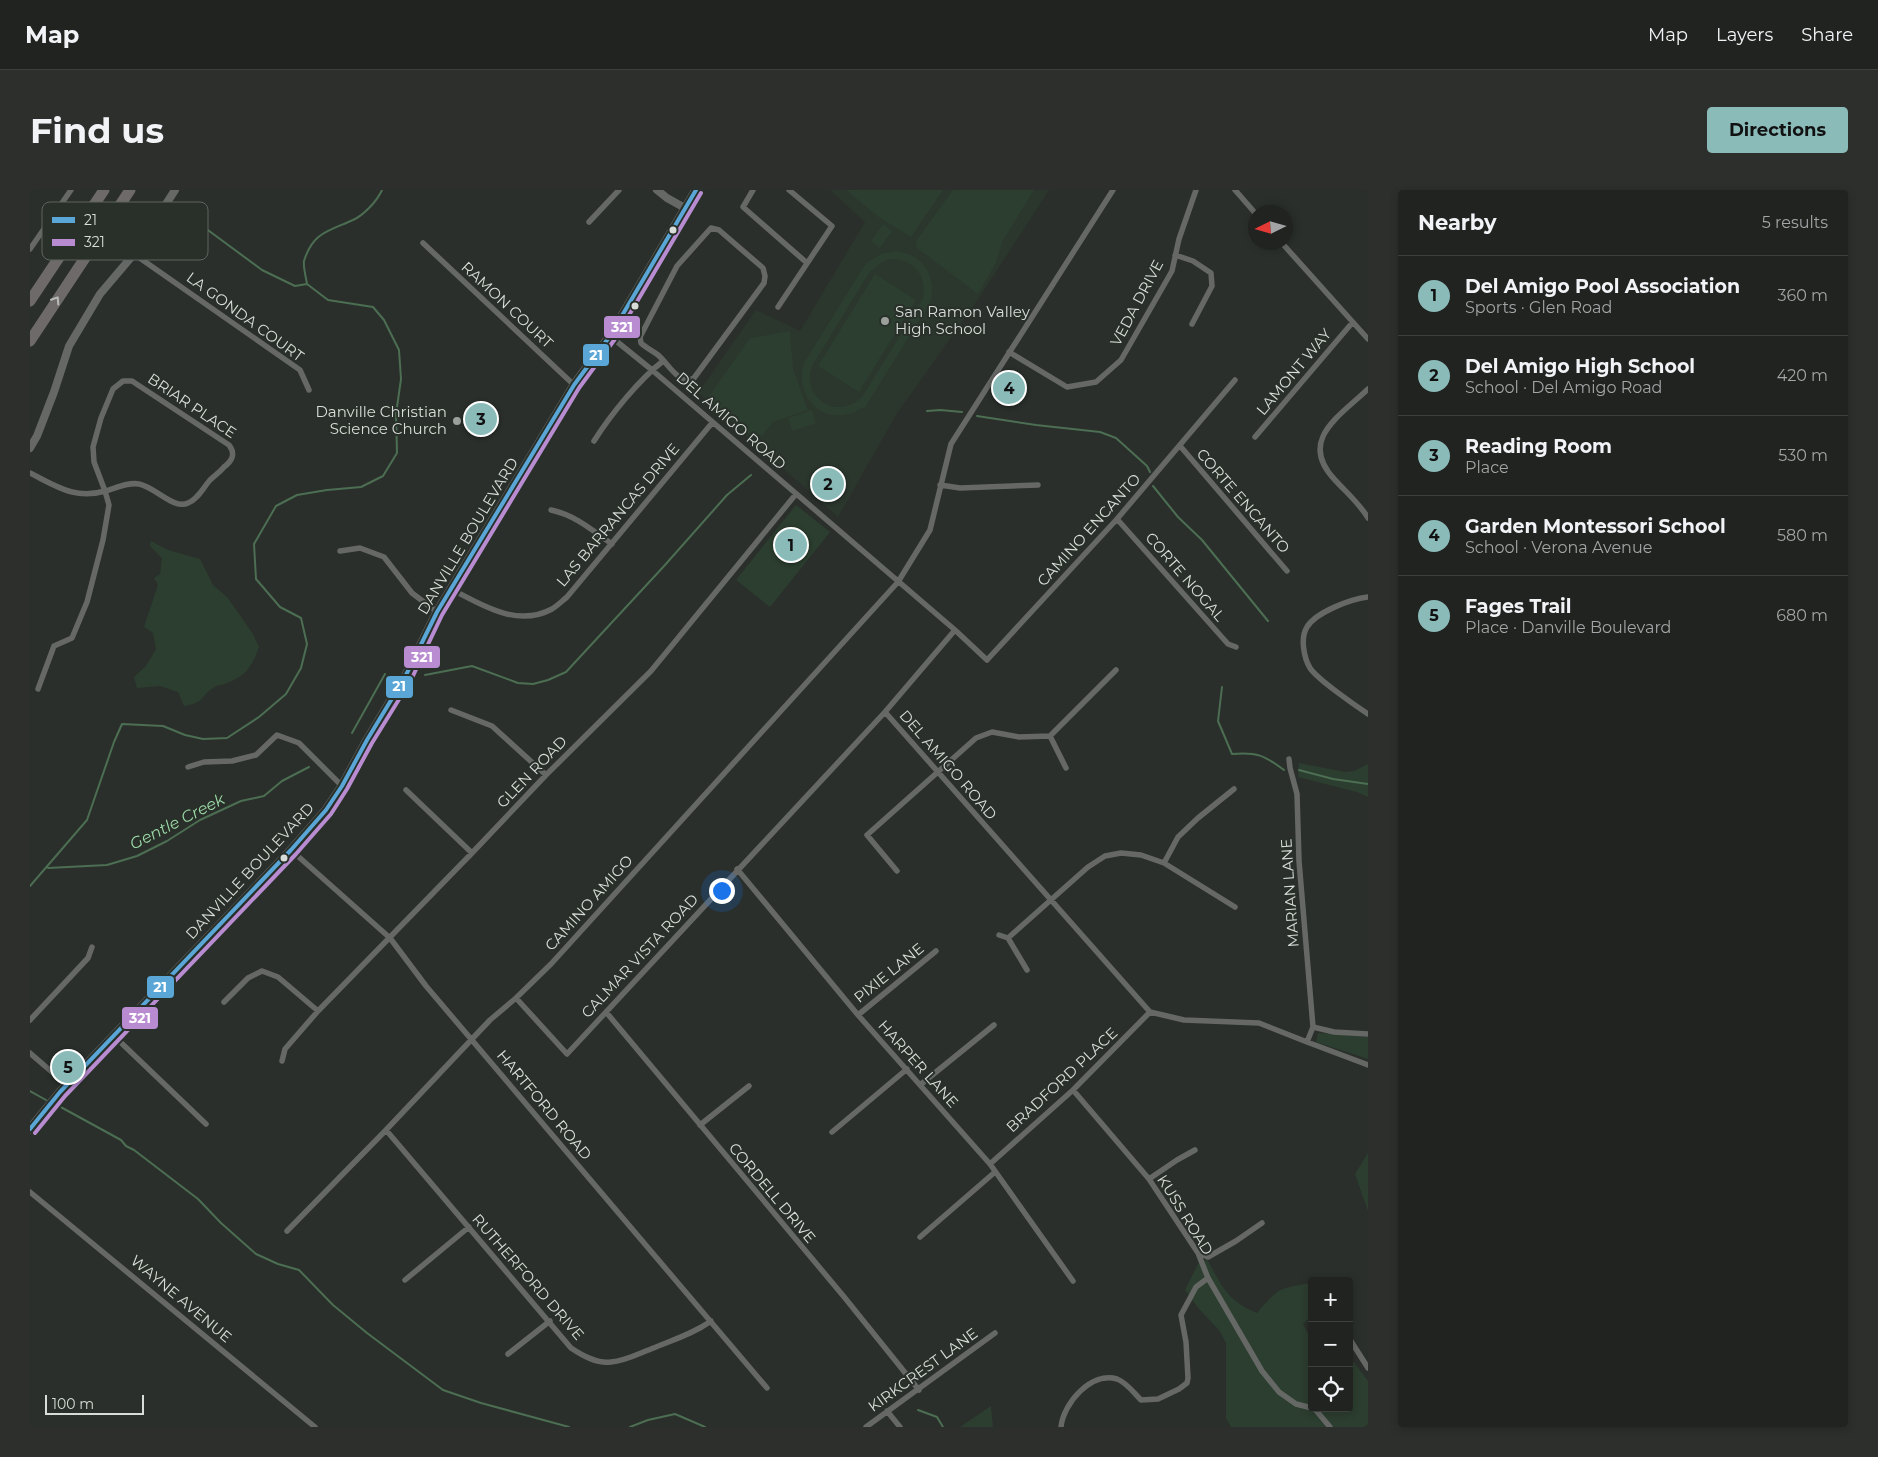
<!DOCTYPE html>
<meta charset="utf-8">
<style>
:root{--surface:#202320;--page:#2d2f2d;--text:#f1f3f6;--muted:#a2a4a5;--line:#3d403e;--accent:#8bbbb9}
body{margin:0;font-family:Montserrat,sans-serif;background:var(--page);color:var(--text)}
.controls{position:absolute;right:15px;bottom:15px;display:grid;overflow:hidden;border-radius:5px;box-shadow:0 2px 8px #0003}
.controls button{width:45px;height:45px;display:grid;place-items:center;padding:0;border:0;border-bottom:1px solid var(--line);background:var(--surface);color:var(--text);font:25px sans-serif}
.compass{position:absolute;left:1218px;top:15px;width:45px;height:45px;border-radius:50%;background:var(--surface);box-shadow:0 2px 8px #0003;rotate:265deg}
.scale{position:absolute;left:15px;bottom:12px;width:99px;box-sizing:border-box;padding-left:5px;border:2px solid #d8ddd9;border-top:0;font-size:14px;line-height:18px;white-space:nowrap;color:#d8ddd9;-webkit-text-stroke:4px #29302a;paint-order:stroke}
.you{position:absolute;left:691px;top:700px;width:18px;height:18px;margin:-12px;border:4px solid #fff;border-radius:50%;background:#1a73e8;box-shadow:0 0 0 8px #1a73e833}
.badge{display:grid;place-items:center;width:32px;height:32px;border-radius:50%;background:var(--accent);color:#111;font-size:16px;font-weight:700}
.pin{position:absolute;translate:-50% -50%;border:2px solid #fff;box-shadow:0 1px 5px #0006}
.list{margin:0;padding:0;list-style:none}
h2{display:flex;justify-content:space-between;align-items:center;height:65px;margin:0;padding:0 20px;font-size:21px}
h2 small{font-size:16px;font-weight:400;color:var(--muted)}
.list li{display:grid;grid-template-columns:32px 1fr auto;gap:15px;align-items:center;box-sizing:border-box;height:80px;padding:0 20px;border-top:1px solid var(--line)}
.list b{display:block;font-size:19px;white-space:nowrap}
.list p{margin:0;font-size:16px;white-space:nowrap;color:var(--muted)}
.list em{font-size:16px;font-style:normal;color:var(--muted)}
.icon{flex:none;width:28px;height:28px;fill:none;stroke:currentColor;stroke-width:2;stroke-linecap:round;stroke-linejoin:round}
.map{position:relative;flex:none;width:1338px;height:1237px;overflow:hidden;border-radius:5px}
header{display:flex;align-items:center;gap:30px;box-sizing:border-box;height:70px;padding:0 25px;background:var(--surface);border-bottom:1px solid var(--line)}
header strong{font-size:24px}
nav{display:flex;gap:28px;margin-inline-start:auto;font-size:18px}
.intro{display:flex;align-items:center;justify-content:space-between;box-sizing:border-box;height:120px;padding:0 30px}
h1{margin:0;font-size:35px}
.button{padding:12px 22px;border-radius:5px;background:var(--accent);color:#111;font-size:18px;font-weight:700}
main{display:flex;gap:30px;padding:0 30px}
aside{flex:1;background:var(--surface);border-radius:5px;box-shadow:0 2px 8px #0003}
.map>svg:first-child{display:block}
</style>
<header>
<strong>Map</strong>
<nav><a>Map</a><a>Layers</a><a>Share</a></nav>
</header>
<div class="intro"><h1>Find us</h1><a class="button">Directions</a></div>
<main>
<div class="map">
<svg width="1338" height="1237" viewBox="0 0 1338 1237">
<rect width="100%" height="100%" fill="#2a2f2b"/>
<path fill="#2b362d" d="M800,0H1019L951,105L866,225L808,327L668,203L726,120L770,141L835,32Z"/>
<path fill="#2c3e2f" fill-rule="evenodd" d="M816,0H913L881,47L850,28Z
M923,0H1004L972,52L966,73L948,104L887,58L886,51Z
M853,34L862,41L850,58L841,51Z
M866,61C893,64 908,87 900,113L834,219L832,218C799,240 762,210 774,173L836,73L853,63ZM860,69C884,68 899,88 892,110L832,207C807,231 771,208 782,176L839,83L851,73Z
M845,84L886,110L829,202L788,176Z
M760,141L763,179L778,220L743,232L732,246L722,242L719,244L679,212V206L720,148Z
M782,220L786,233L762,241L758,228Z
M766,315L800,342L740,417L706,390Z
M121,351L138,360L170,369L183,395L197,407L223,444L229,457C222,476 217,485 197,493C193,495 186,495 183,498C169,508 174,513 154,516L148,502L130,496L107,498L104,487L116,476L126,459L123,443L114,437L128,395L124,388L130,384L132,368L120,356Z
M1269,573L1315,582L1324,581L1338,574V607L1327,602L1268,587Z
M1288,843L1338,847V869L1286,852Z
M1338,963V1021L1325,984Z
M1177,1069C1192,1096 1197,1111 1227,1123C1248,1098 1250,1098 1282,1093V1125L1273,1134L1282,1151V1218H1319V1166L1338,1191V1237H1201L1196,1228V1153L1189,1140L1169,1119L1155,1100L1168,1074Z
M961,1216L963,1237H930Z"/>
<path fill="#4c6e52" d="M755,344L773,357L766,366L755,357L749,364L743,360Z"/>
<g fill="none" stroke-linecap="round" stroke-linejoin="round">
<path stroke="#4c6e52" stroke-width="2" d="M152,25L167,32L232,80L265,96L277,94
M897,221L910,220L932,222
M947,226L1006,235L1070,242L1086,248L1117,276L1120,282
M1123,296L1148,327L1172,350L1238,431
M395,485L442,476L488,493L503,494L518,490L536,482L635,375L697,305L721,285
M1192,497L1188,531L1202,564C1227,562 1234,565 1254,580
M322,543L355,484
M1269,580L1303,589L1338,594
M18,678L77,675L107,666L137,651L170,630L211,611L234,606L252,591L279,577
M0,696L57,630L84,552L92,534L133,536L155,545L173,549L197,548L229,527L256,504L271,478L277,454L271,428L250,417L226,389L224,354L246,316L267,305L297,300L331,297L353,286L367,263L366,224L371,189L369,160L354,130L343,117L298,110L277,94C276,87 273,77 274,71C283,42 299,41 323,30C334,25 347,11 352,0
M0,901L16,910
M27,915L91,950L96,956L104,960L168,1009L191,1033L226,1064L248,1074L269,1080L303,1115L337,1143L413,1200L451,1213L539,1237
M888,1220L907,1227L913,1237
M600,1237L618,1230L645,1224L675,1237"/>
<path stroke="#666866" stroke-width="5.5" d="M723,0L713,17L777,73
M1205,0L1226,24
M559,32L589,0
M681,38L689,40L733,78L735,86L734,93L664,188C649,196 638,173 628,165C623,161 616,158 611,153L610,147L647,76Z
M1251,52L1338,149
M393,53L544,195
M0,59L41,0
M104,64L270,180L279,200
M1145,65L1163,71L1181,83L1182,96L1162,134
M748,117L802,36L759,0
M580,146L622,180L925,440L957,470L1087,329L1205,190
M979,162L1037,197L1066,192L1091,170L1142,81L1149,49L1166,0
M93,191H102L108,195L199,255C206,264 202,271 194,277C190,282 184,286 180,290C173,298 168,309 158,313C144,320 125,297 109,294C98,292 86,298 75,301L64,272L63,257L71,228L83,199Z
M1338,199C1310,226 1267,250 1305,290C1316,302 1330,314 1338,328
M1225,247L1322,133
M564,251C581,224 609,190 633,171
M1151,257L1257,381
M0,283C26,296 45,310 75,301L79,315L73,350L57,412L42,448L24,456L8,499
M910,295L930,298L1008,295
M521,320C545,325 562,340 582,354
M1087,329L1198,454L1206,457
M310,361L330,358L354,367L382,403L407,422
M421,399C452,415 487,438 522,419C527,416 532,411 537,407L682,233
M1338,407C1321,409 1286,422 1277,437C1270,448 1274,468 1280,478C1287,489 1326,516 1338,524
M925,440L855,522L1120,822L1154,830L1229,833L1277,852L1283,837L1304,842L1338,844
M421,520L462,536L516,585
M1020,546L1036,578
M1259,569L1260,578L1267,604L1269,671L1283,837
M158,577L174,572L202,571L226,565L247,545L269,553L312,596
M376,600L442,663
M261,660L360,748L396,796L737,1198
M1134,673L1148,647L1168,628L1204,599
M707,679L828,825L960,974L1043,1091
M867,681L837,645L946,548L962,542L989,547L1020,546L1086,480
M969,745L978,748L997,780
M978,748L1058,677L1075,666L1091,663L1111,665L1134,673L1205,717
M486,808L537,864L855,522
M194,812L218,788L232,781L248,787L288,821
M576,822L815,1108L889,1200
M828,825L906,761
M0,830L58,768L62,757
M83,845L176,934
M1277,852L1338,875
M0,863L37,895
M252,871L255,859L288,821L442,663L516,585L621,481L766,304
M890,895L964,835
M1043,900L1119,989L1168,1063L1178,1088L1232,1181L1249,1202L1266,1214L1282,1218
M670,935L719,896
M356,940L541,1158C553,1166 567,1174 581,1172C595,1171 608,1164 621,1159C642,1150 663,1144 681,1131
M802,942L877,879
M960,974L1043,900L1120,822
M1119,989L1147,970L1165,960
M0,1002L285,1237
M257,1041L356,940L460,830L486,808L521,774L868,392L900,340L921,254L1083,0
M890,1047L965,982
M1168,1063L1178,1067L1206,1051L1232,1033
M375,1090L439,1037
M1319,1148L1338,1178
M478,1164L520,1131
M1284,1218L1300,1237
M857,1221L870,1237
M836,1237L965,1143
M1031,1237C1033,1214 1061,1181 1087,1189C1096,1192 1104,1203 1111,1210L1128,1209L1149,1199L1157,1193L1158,1188L1156,1152L1151,1125L1166,1097L1178,1088"/>
<path stroke="#666866" stroke-width="8" d="M627,0L637,8L655,18
M0,258L7,246L24,202L39,156L70,104L104,64L145,0"/>
<path stroke="#656563" stroke-width="9" d="M0,939L30,902L261,660L296,620L312,596L337,550L375,487L407,422L544,195L580,146L666,0"/>
<path stroke="#6e6a69" stroke-width="11" d="M0,111L74,0
M0,151L100,0"/>
<g stroke="#29302a" stroke-width="8">
<path id="bus-1" d="M0,939L30,902L261,660L296,620L312,596L337,550L375,487L407,422L544,195L580,146L666,0"/>
</g>
<g stroke="#29302a" stroke-width="8">
<path id="bus-2" d="M5,943L35,906L266,664L301,624L317,599L342,553L381,490L412,425L549,198L585,149L671,3"/>
</g>
<use href="#bus-1" stroke="#59a6d7" stroke-width="4"/>
<use href="#bus-2" stroke="#b98cd2" stroke-width="4"/>
</g>
<defs><path id="oneway-chevron" d="M-2-3.5L2.5 0L-2 3.5" fill="none" stroke-width="1.6" stroke-linecap="round" stroke-linejoin="round" transform="scale(1.25)"/></defs>
<use stroke="#b8bab7" href="#oneway-chevron" transform="translate(26 110) rotate(-57)"/>
<g fill="#d8ddd9" stroke="#29302a" stroke-width="2">
<circle cx="643" cy="40" r="4.5"/>
<circle cx="605" cy="116" r="4.5"/>
<circle cx="254" cy="668" r="4.5"/>
</g>
<g fill="#9ba09c" stroke="#29302a" stroke-width="2">
<circle cx="855" cy="131" r="5"/>
<circle cx="427" cy="231" r="5"/>
</g>
<g text-anchor="middle" stroke-width="4" stroke-linejoin="round" paint-order="stroke">
<g font-size="15" fill="#d8ddd9" stroke="#29302a">
<text transform="translate(1107 113) rotate(-62)" y="5">VEDA DRIVE</text>
<text transform="translate(477 115) rotate(43)" y="5">RAMON COURT</text>
<text transform="translate(215 127) rotate(36)" y="5">LA GONDA COURT</text>
<text transform="translate(1264 182) rotate(-50)" y="5">LAMONT WAY</text>
<text transform="translate(162 216) rotate(34)" y="5">BRIAR PLACE</text>
<text transform="translate(701 231) rotate(41)" y="5">DEL AMIGO ROAD</text>
<text transform="translate(1213 311) rotate(49)" y="5">CORTE ENCANTO</text>
<text transform="translate(588 325) rotate(-50)" y="5">LAS BARRANCAS DRIVE</text>
<text transform="translate(1059 340) rotate(-48)" y="5">CAMINO ENCANTO</text>
<text transform="translate(438 346) rotate(-59)" y="5">DANVILLE BOULEVARD</text>
<text transform="translate(1155 387) rotate(49)" y="5">CORTE NOGAL</text>
<text transform="translate(918 575) rotate(49)" y="5">DEL AMIGO ROAD</text>
<text transform="translate(502 582) rotate(-46)" y="5">GLEN ROAD</text>
<text transform="translate(220 681) rotate(-47)" y="5">DANVILLE BOULEVARD</text>
<text transform="translate(1260 703) rotate(-94)" y="5">MARIAN LANE</text>
<text transform="translate(559 713) rotate(-48)" y="5">CAMINO AMIGO</text>
<text transform="translate(610 766) rotate(-47)" y="5">CALMAR VISTA ROAD</text>
<text transform="translate(859 783) rotate(-39)" y="5">PIXIE LANE</text>
<text transform="translate(888 874) rotate(48)" y="5">HARPER LANE</text>
<text transform="translate(1032 890) rotate(-43)" y="5">BRADFORD PLACE</text>
<text transform="translate(514 915) rotate(50)" y="5">HARTFORD ROAD</text>
<text transform="translate(742 1003) rotate(50)" y="5">CORDELL DRIVE</text>
<text transform="translate(1155 1025) rotate(58)" y="5">KUSS ROAD</text>
<text transform="translate(498 1087) rotate(49)" y="5">RUTHERFORD DRIVE</text>
<text transform="translate(151 1109) rotate(40)" y="5">WAYNE AVENUE</text>
<text transform="translate(893 1180) rotate(-36)" y="5">KIRKCREST LANE</text>
</g>
<g font-size="15" fill="#d8ddd9" stroke="#29302a" text-anchor="start">
<text x="865" y="127">San Ramon Valley<tspan x="865" dy="17">High School</tspan></text>
<text x="417" y="227" text-anchor="end">Danville Christian<tspan x="417" dy="17">Science Church</tspan></text>
</g>
<g font-size="16" font-style="italic" fill="#9edaa8" stroke="#29302a">
<text transform="translate(147 631) rotate(-27)" y="6">Gentle Creek</text>
</g>
</g>
<rect x="12" y="12" width="166" height="58" rx="8" fill="#29302a" stroke="#5e645f" stroke-width="1"/>
<rect x="22" y="27" width="23" height="6" fill="#59a6d7"/>
<rect x="22" y="49" width="23" height="7" fill="#b98cd2"/>
<g font-size="14" fill="#d8ddd9">
<text x="54" y="35">21</text>
<text x="54" y="57">321</text>
</g>
<g stroke="#29302a" stroke-width="2">
<rect x="573" y="125" width="38" height="24" rx="5" fill="#b98cd2"/>
<rect x="552" y="153" width="28" height="24" rx="5" fill="#59a6d7"/>
<rect x="373" y="455" width="38" height="24" rx="5" fill="#b98cd2"/>
<rect x="355" y="485" width="29" height="24" rx="5" fill="#59a6d7"/>
<rect x="116" y="785" width="29" height="24" rx="5" fill="#59a6d7"/>
<rect x="91" y="816" width="38" height="24" rx="5" fill="#b98cd2"/>
</g>
<g font-size="14" text-anchor="middle" font-weight="bold" fill="#fff">
<text x="592" y="142">321</text>
<text x="566" y="170">21</text>
<text x="392" y="472">321</text>
<text x="369" y="501">21</text>
<text x="130" y="802">21</text>
<text x="110" y="833">321</text>
</g>
</svg>
<div class="controls">
<button>+</button>
<button>−</button>
<button><svg class="icon" aria-label="locate" viewBox="0 0 24 24"><circle cx="12" cy="12" r="6"/><path d="M12 2v4M12 18v4M2 12h4M18 12h4"/></svg></button>
</div>
<svg class="compass" viewBox="-18 -18 36 36"><path d="M0-13l5 13h-10z" fill="#e53935"/><path d="M0 13l5-13h-10z" fill="#a2a4a5"/></svg>
<div class="scale">100 m</div>
<div class="you"></div>
<div class="pin badge" style="left:761px;top:355px">1</div>
<div class="pin badge" style="left:798px;top:294px">2</div>
<div class="pin badge" style="left:451px;top:229px">3</div>
<div class="pin badge" style="left:979px;top:198px">4</div>
<div class="pin badge" style="left:38px;top:877px">5</div>
</div>
<aside>
<h2>Nearby<small>5 results</small></h2>
<ul class="list">
<li><span class="badge">1</span><div><b>Del Amigo Pool Association</b><p>Sports · Glen Road</p></div><em>360 m</em></li>
<li><span class="badge">2</span><div><b>Del Amigo High School</b><p>School · Del Amigo Road</p></div><em>420 m</em></li>
<li><span class="badge">3</span><div><b>Reading Room</b><p>Place</p></div><em>530 m</em></li>
<li><span class="badge">4</span><div><b>Garden Montessori School</b><p>School · Verona Avenue</p></div><em>580 m</em></li>
<li><span class="badge">5</span><div><b>Fages Trail</b><p>Place · Danville Boulevard</p></div><em>680 m</em></li>
</ul>
</aside>
</main>
